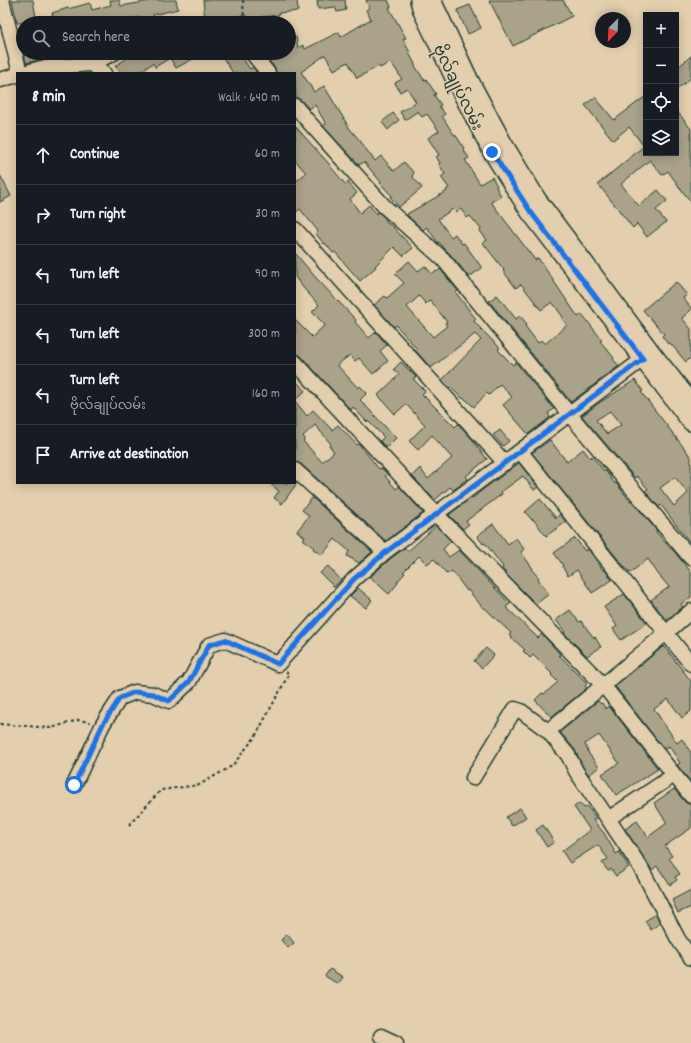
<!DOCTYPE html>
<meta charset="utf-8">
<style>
:root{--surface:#171b24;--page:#20242c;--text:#f1f3f6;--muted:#9ea1a6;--line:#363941}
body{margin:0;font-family:Dekko,"Noto Sans Myanmar",sans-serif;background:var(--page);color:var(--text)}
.controls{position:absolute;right:12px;top:12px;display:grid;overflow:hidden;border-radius:0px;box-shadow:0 2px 10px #0003}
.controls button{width:36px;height:36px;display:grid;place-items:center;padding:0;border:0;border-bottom:1px solid var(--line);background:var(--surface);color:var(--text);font:20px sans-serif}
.compass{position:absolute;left:595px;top:12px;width:36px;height:36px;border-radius:50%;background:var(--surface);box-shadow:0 2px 10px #0003;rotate:204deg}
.stop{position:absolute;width:12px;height:12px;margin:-9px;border:3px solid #1a73e8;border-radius:50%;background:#fff}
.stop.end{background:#1a73e8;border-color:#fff;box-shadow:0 1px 4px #0008}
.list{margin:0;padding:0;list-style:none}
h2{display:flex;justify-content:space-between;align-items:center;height:52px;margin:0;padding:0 16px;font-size:17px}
h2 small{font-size:13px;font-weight:400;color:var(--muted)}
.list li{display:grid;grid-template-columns:26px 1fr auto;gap:12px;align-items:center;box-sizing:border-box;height:60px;padding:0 16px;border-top:1px solid var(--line)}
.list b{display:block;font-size:15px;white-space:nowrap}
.list p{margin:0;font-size:13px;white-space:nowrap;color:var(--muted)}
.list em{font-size:13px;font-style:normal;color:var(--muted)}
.icon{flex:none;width:22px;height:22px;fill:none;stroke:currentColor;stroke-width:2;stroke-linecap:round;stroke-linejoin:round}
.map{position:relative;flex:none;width:691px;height:1043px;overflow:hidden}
.search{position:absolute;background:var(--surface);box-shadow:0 2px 10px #0003;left:16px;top:16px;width:280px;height:44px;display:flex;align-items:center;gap:10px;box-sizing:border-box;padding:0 14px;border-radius:22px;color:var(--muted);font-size:15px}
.panel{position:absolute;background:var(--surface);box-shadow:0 2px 10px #0003;left:16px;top:72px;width:280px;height:412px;border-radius:0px}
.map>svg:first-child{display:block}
</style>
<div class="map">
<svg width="691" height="1043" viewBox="0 0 691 1043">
<rect width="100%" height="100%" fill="#e3cead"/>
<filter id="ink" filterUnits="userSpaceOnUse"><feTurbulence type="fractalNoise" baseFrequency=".025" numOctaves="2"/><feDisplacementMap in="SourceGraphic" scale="8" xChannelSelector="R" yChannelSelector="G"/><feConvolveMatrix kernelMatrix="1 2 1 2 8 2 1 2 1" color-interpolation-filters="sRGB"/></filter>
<g filter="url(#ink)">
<path fill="#aaa38a" stroke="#1f3d34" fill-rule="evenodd" d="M12,0H33L37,23H17Z
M110,0H119L121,6L156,0H176L178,9L153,15L155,23H143L142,17L124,20L125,23H55L52,13L68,8V9L90,3L92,10L111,5Z
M203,0H297L298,11L279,13V15L260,17V22L246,23V15L219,19L205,20Z
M317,0H345L346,10L337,12L335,7L318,9Z
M366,0H388L391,7L389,8L406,38L403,39L410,53H409L415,64H414L424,80L426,79L436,94L434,95L441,105L439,106L445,114L442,116L454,135L455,134L464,148L463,149L469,158L465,160L480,184L492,177L497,186L496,187L501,196L491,202L535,260L538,258L578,317L582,314L602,340L600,341L614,358L613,359L619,366L571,402L489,301L497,295L516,319L520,316L527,324L525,326L538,343L541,340L545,344L567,325L562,319L563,317L552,302L541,310L521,284L516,288L503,271L504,270L483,243L487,240L480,231L481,229L470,216L467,218L461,209L456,212L453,209L438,219L451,237L455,234L462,244L464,243L482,268L469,277L450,254L443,247L439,242L438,243L427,227L423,230L407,215V214L447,191L446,190L449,188L441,177L445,174L439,164L440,163L436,157L439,155L428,138L439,131L427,114L422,117L418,111L405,120L400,112L416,102L407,88L400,92L395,83L402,79L391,62L380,68L379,66L357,78L348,62L334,70L325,55L301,72L311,87L314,92L324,86L350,129L362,143H361L375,161L381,156L394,171L404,162L414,173L412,176L422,188L399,207L390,197L392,196L380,183L381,182L364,162L359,165L323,126L326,124L315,105L309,109L301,100L296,98L295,73H276L275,68L266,57L273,53H289V39L296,37L298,48L303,45L305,49L339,32L341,37L371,19L366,10L369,8Z
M489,0H563L572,16L513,46Z
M470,5L481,28L468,34L457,10Z
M24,53H44L46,59L39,60L26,63Z
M135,53H204L176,68L170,58L155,67L153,63L138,73H121L115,66Z
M220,53H239L250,69L253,67L257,73H233Z
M691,56V78L676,90V69Z
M646,96V153H676V110L691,129V202L680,188L668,171L662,175L650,160L621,184L639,206L658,190L667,201L656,210L666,222L647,237L637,224L633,228L598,184L644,146L629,127L613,140L585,105L595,97L614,120Z
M393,113L399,120L388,130L382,122Z
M295,126L330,165V166L346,185L348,182L357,193L350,199L360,213L369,205L377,214L378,212L385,218L388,224H390L413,248L403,256L394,247L375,266L376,267L360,281L335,252L333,253L325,243L324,244L316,234L318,231L300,209L295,213V182L306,173L295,160Z
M0,175L11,196L0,202Z
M295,253L317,279L356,320L355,322L369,338L376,332L387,345L380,351L388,361L373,374L359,358L355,361L350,355L337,365L358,388L360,386L367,393L360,400L396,438L386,448L380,441L384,437L368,421L367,422L353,407L351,410L301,356L298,354H295V320L312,337L325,325L312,312L319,305L305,290L295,277Z
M409,261L418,271L425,266L432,274L435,271L437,272L440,269L458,291L456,293L476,319L474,321L481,329L500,348L498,350L513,365L516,362L517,364L554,409L548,413L550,417L543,423L528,434L503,405L512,397L500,384L489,395L487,393L474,407L464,398L463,399L450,387L449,388L442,380L481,340L475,334L431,368L415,350L417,349L396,325L394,327L374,305L385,296L387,298L404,283L395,274ZM419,296L426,304L430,300L447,322L445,323L447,326L433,337L407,307Z
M676,282L687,295L683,298L691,308V310L682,318L691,329V357L686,362L670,343L668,344L662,336L664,334L643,310Z
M401,362L416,377L413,379L425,391L422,394L455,427L458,424L473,440V441L487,459L466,476L468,479L461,483L462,484L453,490L450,487L435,500L412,476L420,468L428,479L452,458L432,435L418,450L409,441L425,425L406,404L395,414L378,395L399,375L394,369Z
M295,380L305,391L295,400Z
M635,380L643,391L641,392L691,457V544L661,505L659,507L645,491L648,489L637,476L635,478L624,465L582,416L599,403ZM610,411L621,425L607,434L596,420ZM675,477L688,493L674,506L660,488Z
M295,401L307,416L313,410L332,430L338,425L357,445L359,444L379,469L381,468L388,474L385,476L396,489L399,486L423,513L386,541L301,464L295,462ZM315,425L331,444L329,445L334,452L322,462L303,441L305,439L303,436Z
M500,430L509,441L503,446L493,435Z
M550,440L567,462L583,449L590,458L592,456L604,471L605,470L615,484L616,483L630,501L631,500L657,531L656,532L671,549H672L691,572V597L681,604L683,607L666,620L651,600L669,587L658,574L648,559L630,573L613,553L532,453Z
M519,463L538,487L534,490L523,476L501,492L502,494L466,521L469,524L463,529L449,515L472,497L473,498L481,491Z
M295,482L297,483L282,504L274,498L279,491L269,483H295Z
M312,498L315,500L372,552L359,563L347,556L349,551L335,539L322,555L313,549L314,548L303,539L305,537L297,531L309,516L302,510Z
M540,499L556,518L560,514L566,522L546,536L533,519L532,520L525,512Z
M493,524L508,544L516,538L524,549L521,552L533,569L532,570L539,578L538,579L549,594L536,604L508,576L502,568L503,567L485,543L483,544L477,536Z
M436,526L451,541L443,549L449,557L459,550L510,604L506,607L538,638L542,634L560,654L559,655L587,683L585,686L587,688L551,717L535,700L542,693L544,694L558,682L551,675L552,674L533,655L530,658L523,651L525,650L509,635L511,633L495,618L485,608L484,609L468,590L467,591L452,571L447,574L434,559L427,564L419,556L403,572L405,573L397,582L398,583L389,594L370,577L390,559L405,548L408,551Z
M575,538L585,551L588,549L603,570L604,569L612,580L592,593L577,570L568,576L562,566L563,565L554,553Z
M328,566L341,580L334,587L320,573Z
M358,588L372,600L366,608L350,596Z
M624,594L647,623L621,640L613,629L617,626L604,607Z
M570,610L579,622L581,621L594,638L595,637L601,647L587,656L564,633L565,632L556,620Z
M664,646L691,681V711L682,718L668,699L654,709L677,743L682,739L691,753V782L677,765L680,763L669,746L664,749L615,686Z
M486,648L494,655L482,668L474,661Z
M598,701L601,704L602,703L606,709L609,706L658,769L616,795L602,774L619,763L599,735L585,744L589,754L599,767L589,775L583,767L575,750L560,732Z
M674,789L685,802L688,804H691V828L665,846L672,856L669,858L680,874L675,877L677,880L670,885L657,866L652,870L625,829L637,821L648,837L667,823L654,803Z
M580,803L584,808L587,806L596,818L593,820L604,833L616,854L619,852L629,867L616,876L611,869L608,871L602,863L608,859L598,845L570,863L562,851L590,830L574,807Z
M520,808L526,817L512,826L506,817Z
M543,825L554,842L547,847L536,830Z
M691,890V907L678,913L672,900Z
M656,914L660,923L651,930L645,921Z
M287,934L294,943L288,948L281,940Z
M330,969L343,977L338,984L325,976Z"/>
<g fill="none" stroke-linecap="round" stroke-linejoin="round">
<g stroke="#1f3d34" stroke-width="17">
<path id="minor" d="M2,0L20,73
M252,53L268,73
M91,64L114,53
M24,73L41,68L91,64L104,73
M0,80L17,75
M295,106L307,120L384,206L443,259L493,320L570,415L691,558
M295,229L505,463
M295,362L436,514L603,685L691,796
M520,451L691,664
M295,470L385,552L643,359
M548,731L666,633L691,611
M473,778L515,709L521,711L548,731L568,755L576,771L641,868L678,939L691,958
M74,785L103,724L120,698L135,692L153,694L169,701L189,682L209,645L225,640L278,664L354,579L385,552
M608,819L674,775
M381,1036L396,1043"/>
</g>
<g stroke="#1f3d34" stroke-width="20">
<path id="major" d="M419,0L422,11L458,86L492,152L529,211L691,422
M432,0L470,81L503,143L537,199L652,353L691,402"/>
</g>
<path stroke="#1f3d34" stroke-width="2" stroke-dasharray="3 3" stroke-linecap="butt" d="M243,0L244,23
M0,724L51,728L78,720L90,722
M129,825L161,790L199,785L232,766L255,737L289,674L286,672"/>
<use href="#minor" stroke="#e3cead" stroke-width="14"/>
<use href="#major" stroke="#e3cead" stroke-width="17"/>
</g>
</g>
<g fill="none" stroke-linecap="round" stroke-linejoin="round" filter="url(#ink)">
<path stroke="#1a73e8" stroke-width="5" d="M74,785L103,724L120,698L135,692L153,694L169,701L189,682L209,645L225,640L278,664L354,579L386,552L643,359L530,211L492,152"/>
</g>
<g text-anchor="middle" stroke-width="3" stroke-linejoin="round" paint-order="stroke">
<g font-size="16" fill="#1f3d34" stroke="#e3cead">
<text transform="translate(459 87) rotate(64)" y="6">ဗိုလ်ချုပ်လမ်း</text>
</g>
</g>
</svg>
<div class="controls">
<button>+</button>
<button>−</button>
<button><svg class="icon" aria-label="locate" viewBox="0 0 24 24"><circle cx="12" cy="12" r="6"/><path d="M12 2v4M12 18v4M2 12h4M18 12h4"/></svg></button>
<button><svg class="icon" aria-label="layers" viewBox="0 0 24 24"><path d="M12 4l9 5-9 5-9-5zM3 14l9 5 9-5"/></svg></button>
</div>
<svg class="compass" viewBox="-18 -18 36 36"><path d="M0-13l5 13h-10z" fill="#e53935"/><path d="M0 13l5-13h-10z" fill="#9ea1a6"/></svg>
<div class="stop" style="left:74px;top:785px"></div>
<div class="stop end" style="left:492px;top:152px"></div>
<div class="search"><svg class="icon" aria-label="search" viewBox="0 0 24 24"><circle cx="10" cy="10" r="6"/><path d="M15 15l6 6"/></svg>Search here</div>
<section class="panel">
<h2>8 min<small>Walk · 640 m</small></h2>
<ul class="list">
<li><svg class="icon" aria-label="ahead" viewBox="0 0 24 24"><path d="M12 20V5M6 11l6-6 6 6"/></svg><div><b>Continue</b></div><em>60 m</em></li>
<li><svg class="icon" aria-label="right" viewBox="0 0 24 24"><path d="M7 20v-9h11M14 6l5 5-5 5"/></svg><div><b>Turn right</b></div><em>30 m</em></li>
<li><svg class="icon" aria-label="left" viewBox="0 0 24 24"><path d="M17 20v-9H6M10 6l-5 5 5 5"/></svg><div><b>Turn left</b></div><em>90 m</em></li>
<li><svg class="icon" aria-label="left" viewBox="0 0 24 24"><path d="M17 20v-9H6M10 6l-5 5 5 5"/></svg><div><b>Turn left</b></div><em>300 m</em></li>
<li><svg class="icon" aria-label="left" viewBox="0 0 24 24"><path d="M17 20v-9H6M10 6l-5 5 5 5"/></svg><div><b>Turn left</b><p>ဗိုလ်ချုပ်လမ်း</p></div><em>160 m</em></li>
<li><svg class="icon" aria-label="arrive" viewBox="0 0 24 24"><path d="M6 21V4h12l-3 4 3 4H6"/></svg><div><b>Arrive at destination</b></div></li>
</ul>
</section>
</div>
